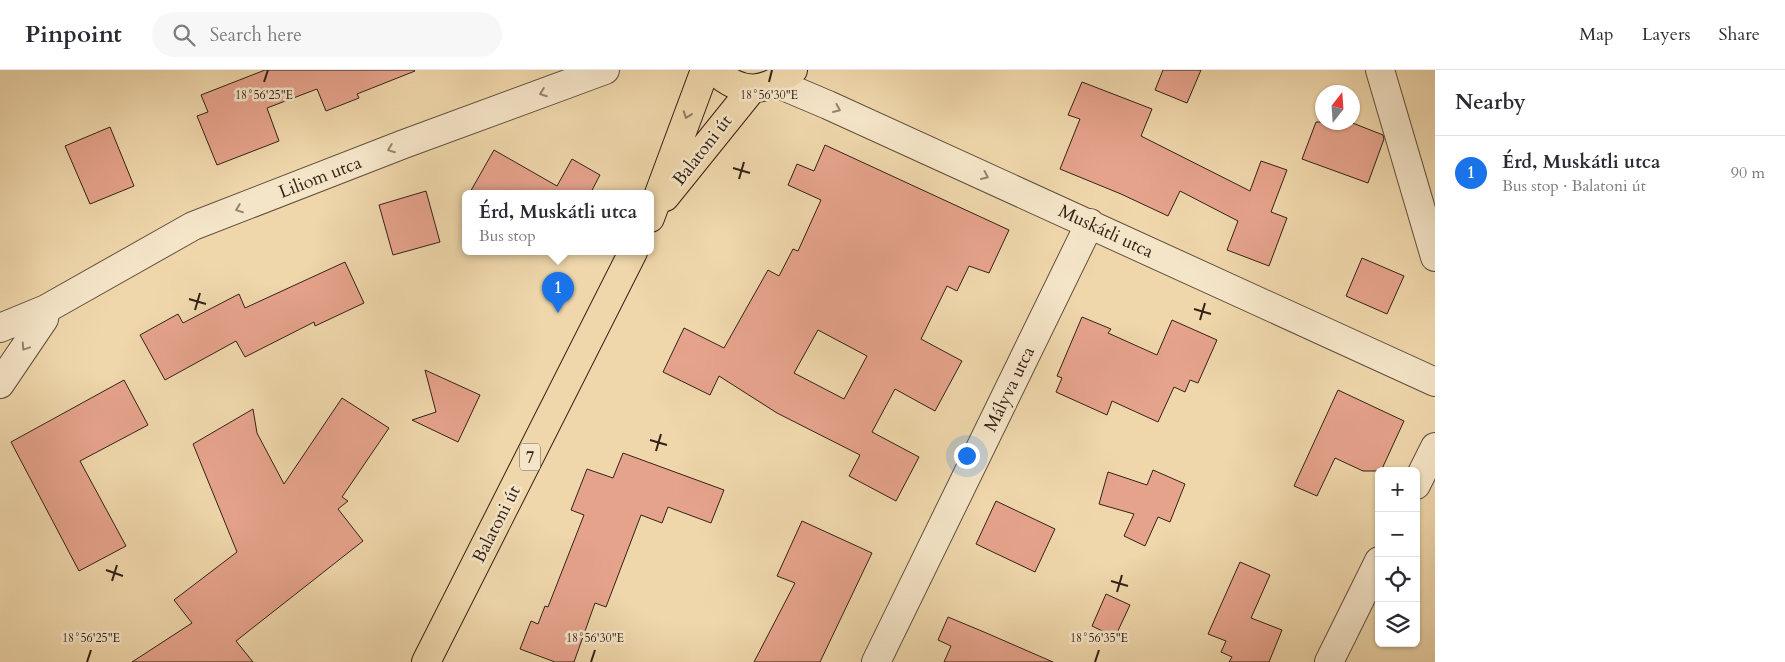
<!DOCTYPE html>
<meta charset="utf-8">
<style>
:root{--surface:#fff;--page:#f7f7f7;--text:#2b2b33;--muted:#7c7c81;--line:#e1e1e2;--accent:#1a73e8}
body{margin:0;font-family:Cardo,serif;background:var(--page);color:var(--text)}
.controls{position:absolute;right:15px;bottom:15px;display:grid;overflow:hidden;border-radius:8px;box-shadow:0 1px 4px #0004}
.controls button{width:45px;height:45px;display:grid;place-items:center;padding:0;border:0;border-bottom:1px solid var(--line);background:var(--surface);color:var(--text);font:25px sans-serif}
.compass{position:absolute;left:1315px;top:15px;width:45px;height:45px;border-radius:50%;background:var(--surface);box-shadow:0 1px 4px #0004;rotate:17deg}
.you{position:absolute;left:966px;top:385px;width:18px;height:18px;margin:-12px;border:4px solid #fff;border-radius:50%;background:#1a73e8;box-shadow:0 0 0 8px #1a73e833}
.badge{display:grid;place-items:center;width:32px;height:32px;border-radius:50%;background:var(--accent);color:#fff;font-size:16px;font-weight:700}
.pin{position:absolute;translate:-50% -41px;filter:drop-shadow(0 1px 2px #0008)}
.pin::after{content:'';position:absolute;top:26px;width:18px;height:15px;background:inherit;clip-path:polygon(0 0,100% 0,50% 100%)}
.popup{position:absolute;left:462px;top:120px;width:192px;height:65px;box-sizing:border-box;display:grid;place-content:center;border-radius:8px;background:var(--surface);filter:drop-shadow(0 1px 4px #0005);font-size:16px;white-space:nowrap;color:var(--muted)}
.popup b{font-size:19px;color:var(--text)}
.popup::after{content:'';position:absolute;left:50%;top:100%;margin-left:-10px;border:10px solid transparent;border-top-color:var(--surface)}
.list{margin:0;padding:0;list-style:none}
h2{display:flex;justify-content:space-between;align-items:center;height:65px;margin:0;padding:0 20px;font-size:21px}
h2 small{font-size:16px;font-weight:400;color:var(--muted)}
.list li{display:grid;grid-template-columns:32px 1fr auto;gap:15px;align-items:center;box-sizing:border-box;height:75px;padding:0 20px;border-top:1px solid var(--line)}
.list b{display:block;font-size:19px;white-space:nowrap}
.list p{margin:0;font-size:16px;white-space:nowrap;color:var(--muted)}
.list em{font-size:16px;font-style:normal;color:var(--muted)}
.icon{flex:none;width:28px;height:28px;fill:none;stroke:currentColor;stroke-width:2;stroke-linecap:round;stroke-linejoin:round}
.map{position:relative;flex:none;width:1435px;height:592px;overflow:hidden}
header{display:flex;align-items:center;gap:30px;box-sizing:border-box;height:70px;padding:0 25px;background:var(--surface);border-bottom:1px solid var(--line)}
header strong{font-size:24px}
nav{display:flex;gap:28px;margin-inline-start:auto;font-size:18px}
.search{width:350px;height:45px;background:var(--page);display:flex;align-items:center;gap:12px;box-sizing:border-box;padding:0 18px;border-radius:28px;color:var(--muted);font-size:19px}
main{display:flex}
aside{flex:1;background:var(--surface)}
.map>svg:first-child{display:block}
</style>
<header>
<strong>Pinpoint</strong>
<div class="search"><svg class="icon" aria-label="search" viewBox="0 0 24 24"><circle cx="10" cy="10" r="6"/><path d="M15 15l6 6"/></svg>Search here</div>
<nav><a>Map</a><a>Layers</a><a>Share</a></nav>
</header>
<main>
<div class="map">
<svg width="1435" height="592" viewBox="0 0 1435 592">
<rect width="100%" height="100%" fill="#efd7ab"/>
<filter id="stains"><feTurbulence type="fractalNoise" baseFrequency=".004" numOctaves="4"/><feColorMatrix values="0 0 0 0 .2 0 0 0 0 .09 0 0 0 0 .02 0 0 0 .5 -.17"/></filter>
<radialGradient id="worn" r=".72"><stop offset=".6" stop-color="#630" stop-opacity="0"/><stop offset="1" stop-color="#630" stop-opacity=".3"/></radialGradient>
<path fill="#e6a38c" stroke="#322217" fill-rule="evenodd" d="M265,0H414L415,1L357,24L359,28L326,41L317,19L267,38L279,71L217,95L197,46L208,42L201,25Z
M1163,0H1201L1187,33L1155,20Z
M1082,12L1152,39L1141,66L1250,121L1261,91L1287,100L1271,142L1287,148L1269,196L1227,180L1238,151L1180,121L1168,146L1121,124L1060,99L1080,49L1068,45Z
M1316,52H1350L1383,65L1384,69L1368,113L1302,89Z
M110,57L134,116L90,134L65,76Z
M825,75L1009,160L989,203L969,196L957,221L947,216L921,269L962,291L935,341L895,319L872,362L919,387L896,431L849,406L860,385L777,343L719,306L710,325L663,302L684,258L724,278L768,200L779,206L793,179L798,181L821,130L788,115L797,94L814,101ZM818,260L867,286L844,329L794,303Z
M494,80L557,116L572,89L600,105L590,124H469Z
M426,121L440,172L393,185L379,135Z
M1362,188L1404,206L1387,244L1346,226Z
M345,192L364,233L315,256L314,252L245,287L236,271L165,310L140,265L178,244L183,253L239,224L245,238Z
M1082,247L1111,259L1108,263L1157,285L1172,250L1217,270L1198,313L1190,310L1185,322L1174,317L1158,352L1112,331L1107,345L1056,322L1062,308L1057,306Z
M425,300L480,325L458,372L412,350L436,342Z
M124,310L148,355L80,391L126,476L79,501L11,372Z
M1338,320L1404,351L1381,401H1363L1335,388L1317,426L1294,416Z
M342,328L389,358L342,427L348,431L338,439L363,471L236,571L253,592H132L192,553L174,530L237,482L193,374L253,339L257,363L284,414Z
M623,383L724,420L711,453L668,437L662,453L641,445L606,537L595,533L574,592H555L520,579L531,551L538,554L545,536L548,537L584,445L571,440L587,399L613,408Z
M1153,400L1185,414L1170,452L1158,447L1145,476L1124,466L1134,444L1099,434L1108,402L1147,415Z
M996,431L1055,459L1035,502L976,474Z
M802,451L872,483L820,592H754L795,513L777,506Z
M1240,492L1270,505L1251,548L1282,560L1269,592H1229L1232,587L1221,582L1226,571L1208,564Z
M1106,524L1130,535L1115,567L1092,556Z
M948,547L984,562L1053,592H944L951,576L938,570Z"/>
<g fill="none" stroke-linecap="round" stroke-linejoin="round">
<g stroke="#614f3c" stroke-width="30">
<path id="street" d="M1380,0L1435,187
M776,13L828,35L1435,312
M0,258L46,239L193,156L404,74L605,0
M0,314L44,249L46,239
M1416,415L1435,377
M876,592L1090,153
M1329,592L1379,491"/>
</g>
<g stroke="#322217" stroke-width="30">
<path id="primary" d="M714,0C742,26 765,23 793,0
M665,127L752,19
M650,148L705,0
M426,592L633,182"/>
</g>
<use href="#street" stroke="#f5e5c8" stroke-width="28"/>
<use href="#primary" stroke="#efd7ab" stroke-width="28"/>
</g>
<defs><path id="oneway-chevron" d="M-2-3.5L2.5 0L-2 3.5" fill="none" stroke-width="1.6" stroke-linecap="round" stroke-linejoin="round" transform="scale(1.25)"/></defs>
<g stroke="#948470">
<use href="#oneway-chevron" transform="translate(543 23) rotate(160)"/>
<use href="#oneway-chevron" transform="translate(837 39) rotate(24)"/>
<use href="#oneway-chevron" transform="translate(391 79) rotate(159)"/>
<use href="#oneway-chevron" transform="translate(985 106) rotate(24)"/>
<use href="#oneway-chevron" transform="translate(239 139) rotate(159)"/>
<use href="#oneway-chevron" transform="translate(25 277) rotate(124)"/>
</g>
<use stroke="#907c61" href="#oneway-chevron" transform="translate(687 45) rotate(110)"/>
<path fill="none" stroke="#322217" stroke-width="2" d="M264,12L268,0M769,12L772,0M733,98L750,103M739,109L744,92M189,229L206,234M1194,239L1211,244M195,240L200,223M1200,250L1205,233M650,370L667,375M656,381L661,364M106,500L123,506M112,511L117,495M1111,511L1128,516M1117,522L1122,505M87,592L91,580M591,592L595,580M1095,592L1099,580"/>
<g text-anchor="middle" stroke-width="5" stroke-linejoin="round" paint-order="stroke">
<rect fill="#f5e5c8" stroke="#6c5c4c" stroke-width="1" x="520" y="373.5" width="20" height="27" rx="4"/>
<g font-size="16" font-weight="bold" fill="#322217">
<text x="530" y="393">7</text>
</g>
<g font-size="18" fill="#322217" stroke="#f5e5c8">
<text transform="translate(702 80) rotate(-52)" y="6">Balatoni út</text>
<text transform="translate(320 107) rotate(-21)" y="6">Liliom utca</text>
<text transform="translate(1106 161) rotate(25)" y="6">Muskátli utca</text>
<text transform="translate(1009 319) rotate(-64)" y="6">Mályva utca</text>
<text transform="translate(496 454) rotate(-63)" y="6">Balatoni út</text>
</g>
</g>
<g font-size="12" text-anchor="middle" fill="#322217" stroke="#f5e5c8" stroke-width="5" stroke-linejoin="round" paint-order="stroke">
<text x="264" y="29">18°56'25"E</text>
<text x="769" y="29">18°56'30"E</text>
<text x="91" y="572">18°56'25"E</text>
<text x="595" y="572">18°56'30"E</text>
<text x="1099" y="572">18°56'35"E</text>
</g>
<rect width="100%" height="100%" filter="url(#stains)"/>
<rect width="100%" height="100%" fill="url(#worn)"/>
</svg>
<div class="controls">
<button>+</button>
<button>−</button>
<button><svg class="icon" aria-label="locate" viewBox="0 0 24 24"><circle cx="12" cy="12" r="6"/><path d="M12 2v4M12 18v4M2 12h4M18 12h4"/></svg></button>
<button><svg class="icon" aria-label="layers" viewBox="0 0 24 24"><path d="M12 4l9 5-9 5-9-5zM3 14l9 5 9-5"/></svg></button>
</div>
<svg class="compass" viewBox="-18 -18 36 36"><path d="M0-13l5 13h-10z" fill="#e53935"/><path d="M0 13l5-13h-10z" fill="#7c7c81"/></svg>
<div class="you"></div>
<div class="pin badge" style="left:558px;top:243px">1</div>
<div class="popup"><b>Érd, Muskátli utca</b>Bus stop</div>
</div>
<aside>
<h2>Nearby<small></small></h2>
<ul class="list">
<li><span class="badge">1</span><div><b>Érd, Muskátli utca</b><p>Bus stop · Balatoni út</p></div><em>90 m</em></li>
</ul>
</aside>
</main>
